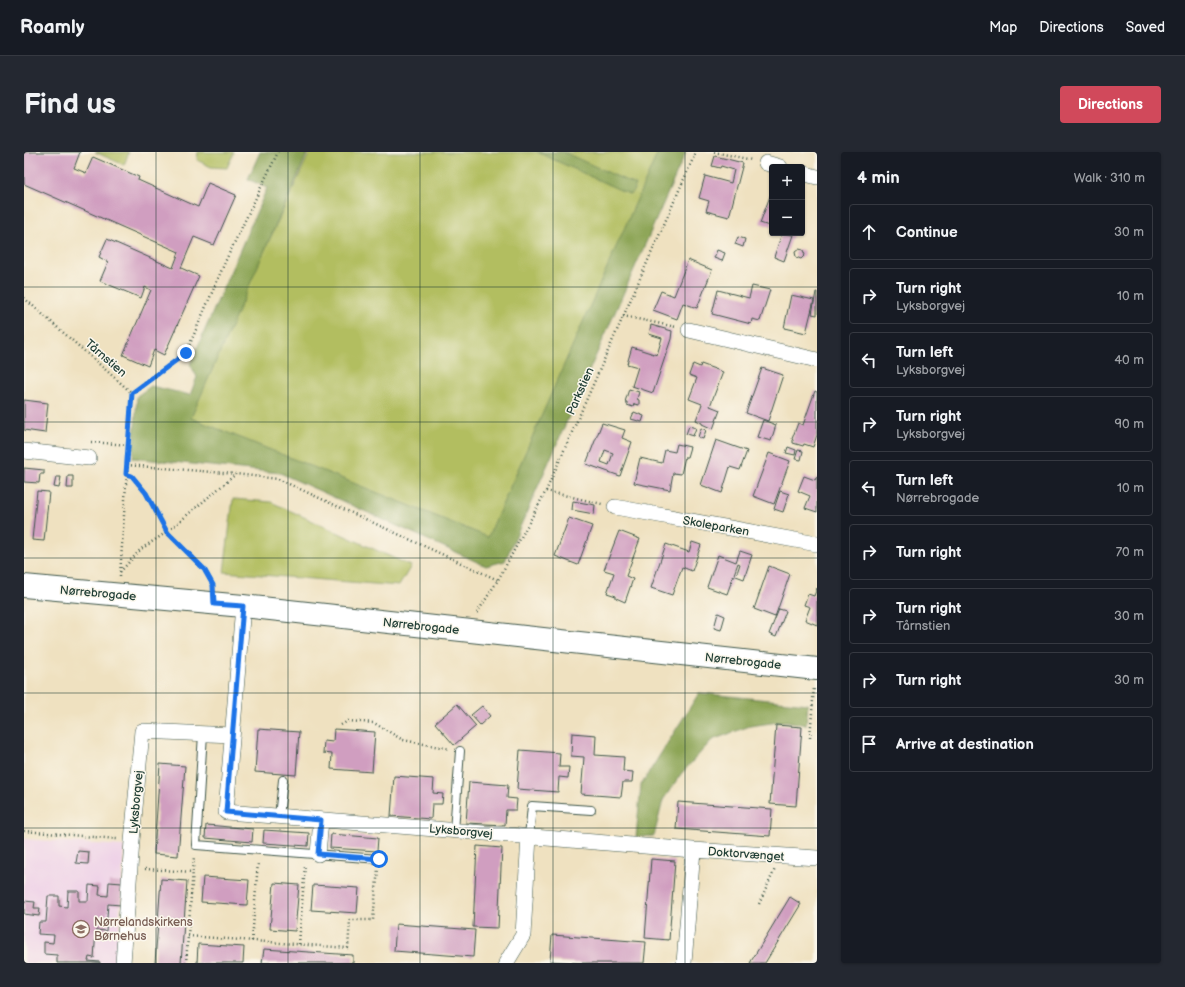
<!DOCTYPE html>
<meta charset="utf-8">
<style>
:root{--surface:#171b24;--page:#242831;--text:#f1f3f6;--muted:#9ea1a6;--line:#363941;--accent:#d1495b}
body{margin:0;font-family:"Balsamiq Sans",sans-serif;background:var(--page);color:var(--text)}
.controls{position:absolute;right:12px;top:12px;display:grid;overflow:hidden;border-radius:4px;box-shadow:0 1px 3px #0004}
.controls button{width:36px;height:36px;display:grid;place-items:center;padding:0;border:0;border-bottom:1px solid var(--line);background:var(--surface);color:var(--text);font:20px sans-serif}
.stop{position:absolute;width:12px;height:12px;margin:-9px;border:3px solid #1a73e8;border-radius:50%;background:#fff}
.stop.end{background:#1a73e8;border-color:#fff;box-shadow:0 1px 4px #0008}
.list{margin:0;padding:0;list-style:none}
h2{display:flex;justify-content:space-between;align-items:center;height:52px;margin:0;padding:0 16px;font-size:17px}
h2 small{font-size:13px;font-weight:400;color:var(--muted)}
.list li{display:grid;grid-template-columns:26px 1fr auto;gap:12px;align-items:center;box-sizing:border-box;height:56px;margin:0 8px 8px;padding:0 8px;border:1px solid var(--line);border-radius:4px}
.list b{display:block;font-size:15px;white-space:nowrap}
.list p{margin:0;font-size:13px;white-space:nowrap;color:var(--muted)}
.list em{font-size:13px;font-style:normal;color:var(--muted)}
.icon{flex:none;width:22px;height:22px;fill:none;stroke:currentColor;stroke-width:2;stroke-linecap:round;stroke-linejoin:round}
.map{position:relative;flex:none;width:793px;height:811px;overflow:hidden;border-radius:4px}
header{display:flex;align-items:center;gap:24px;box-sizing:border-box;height:56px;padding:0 20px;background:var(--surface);border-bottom:1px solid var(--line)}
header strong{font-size:19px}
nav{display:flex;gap:22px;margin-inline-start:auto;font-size:14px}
.intro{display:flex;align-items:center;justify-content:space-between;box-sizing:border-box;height:96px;padding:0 24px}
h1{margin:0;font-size:28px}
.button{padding:10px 18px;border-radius:4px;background:var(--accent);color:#fff;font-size:14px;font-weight:700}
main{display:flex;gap:24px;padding:0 24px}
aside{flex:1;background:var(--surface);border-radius:4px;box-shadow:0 1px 3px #0004}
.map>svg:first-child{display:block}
</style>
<header>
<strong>Roamly</strong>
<nav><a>Map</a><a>Directions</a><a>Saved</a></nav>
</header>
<div class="intro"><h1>Find us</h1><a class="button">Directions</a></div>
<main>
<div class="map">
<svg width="793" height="811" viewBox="0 0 793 811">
<rect width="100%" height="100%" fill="#fbf7ec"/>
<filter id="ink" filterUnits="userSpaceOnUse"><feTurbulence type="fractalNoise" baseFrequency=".025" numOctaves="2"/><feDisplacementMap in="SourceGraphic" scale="8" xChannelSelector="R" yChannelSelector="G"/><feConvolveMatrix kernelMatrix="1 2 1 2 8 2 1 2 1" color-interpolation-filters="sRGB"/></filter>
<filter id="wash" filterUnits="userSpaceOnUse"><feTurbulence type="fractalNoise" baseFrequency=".012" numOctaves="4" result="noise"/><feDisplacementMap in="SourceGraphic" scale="16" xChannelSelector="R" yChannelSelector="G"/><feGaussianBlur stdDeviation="0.9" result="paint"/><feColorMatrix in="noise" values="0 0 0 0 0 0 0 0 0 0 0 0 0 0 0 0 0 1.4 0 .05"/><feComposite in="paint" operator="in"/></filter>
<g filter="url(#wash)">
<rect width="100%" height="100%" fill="#efe1c0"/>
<path fill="#eed0e7" d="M0,687L100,694L93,811H0Z"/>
<path fill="#b2be60" stroke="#687e4a" d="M71,0H105L100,13Z
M174,0H210L203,16L187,15L173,8Z
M286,0H652L481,404L160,272Z
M209,347L247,350L387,414L375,434L200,420Z"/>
<path fill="#8da556" stroke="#567145" d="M236,0H284L167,266L464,385L634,0H662L481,409L462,414L256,321L109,306L113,244L127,234L166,243L173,225L166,212L243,36L224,27Z
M513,0H539L612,33L607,43Z
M675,541L784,552L782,573L762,569L726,574L688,588L657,622L639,648L630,684L612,685L617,633Z"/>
<g id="blocks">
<path fill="#d09ec0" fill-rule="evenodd" d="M0,0H56L50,16L62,21L69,5L115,25L114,28L174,55L184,31L212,43L190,93L170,85L157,116L175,124L140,203L130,198L124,214L99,203L127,138L121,135L117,146L76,129L84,110L75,105L83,87L149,116L155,100L0,32Z
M691,4L719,11L705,65L682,59L685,49L675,46L681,24L707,31L710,18L697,14L696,16L688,14Z
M748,39V75L736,71Z
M758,81L769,83L760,109L750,105Z
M714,85L721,87L719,95L711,92Z
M775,97L779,98L781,103L777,107L772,105L771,100Z
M693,98L701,101L698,109L690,106Z
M664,108L688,118L673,156L659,151L653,167L629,158L637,139L650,144Z
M728,134L746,138L736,169L728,167L727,172L688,162L694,138L725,146Z
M792,140H793V163L788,162Z
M767,143L790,148L782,181L760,176Z
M627,173L648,179L647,187L629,241L608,234L614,215L603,212L608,195L633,203L638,186L625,182Z
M669,212L676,215L677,212L699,220L686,254L696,258L689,277L678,272V271L672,268L678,252L665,247L673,226L665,223Z
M738,216L759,223L744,269L722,261Z
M605,237L615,240L613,247L615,248V253L610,252L609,255L603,253V250H601Z
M791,239L793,240V283L789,295L780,292L779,294L769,291V288L768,287L774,271L779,273Z
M0,248L24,251L21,281L0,278Z
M610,260L620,264L618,270L607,267Z
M739,268L752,273L747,289L733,285Z
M578,271L601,278L598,286L608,290L596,324L562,312ZM581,298L589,301L585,313L577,310Z
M665,274L672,276L669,284L662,282Z
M677,276L682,278L679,287L674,285Z
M692,288L723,299L716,318L706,315L698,341L677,333Z
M653,292L666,295L663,305H661L657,322L649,321L646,338L610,331L616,306L638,311L641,298L651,300Z
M764,295L772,298L771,303L762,301Z
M774,298L779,299L777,308L771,307Z
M745,301L766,309L750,352L729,344Z
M0,316L20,318V322H16L15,331L0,330Z
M44,324H49V336H43Z
M780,324L791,328L793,324V360L781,356L786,344L774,339Z
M32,325H37L35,336L30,335Z
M13,339L25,340L20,389L8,388Z
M756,339L765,342L759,360L750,357Z
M549,349L571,353L570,362L548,358Z
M545,366L568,374L554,413L531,404Z
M595,379L616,387L602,424L609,427L601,450L592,446V444L583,441L590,421L580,418Z
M668,390L677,393L668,419L658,415L648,443L627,436L642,392L665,400Z
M716,399L728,403L720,427L712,424L716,412L714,411L703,442L683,435L694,403L712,410Z
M745,414L766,422L751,465L730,457Z
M793,436V473L781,468L786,455L780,453L784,442L790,444Z
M755,457L762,459L752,485L745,482Z
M694,461L701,464L697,478L690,476Z
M433,552L452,574L430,593L411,571Z
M458,554L466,564L456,573L447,563Z
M752,573L778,575L772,654L746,652Z
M234,577L275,580L272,623L231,620Z
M310,577L351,580L348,620L307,617L308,602L299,601L300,589L309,590Z
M548,581L572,583L571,603L600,605L599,619L609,620L608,630H599L597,645L557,642L560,605L547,604Z
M496,598L536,601L535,615H545L544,626L535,625L534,640L493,637Z
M136,612L161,614L154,704L130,702Z
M370,624L410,627L409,641L419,642L418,652H408L407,667L367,664Z
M445,630L484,633L483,646L493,647L492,658H482L481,673L442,671Z
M654,650L748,657L746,684L652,677Z
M182,673L229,677L228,690L181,686Z
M240,678L285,681L284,694L239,691Z
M307,682L354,686L353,699L306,696Z
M453,694L478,696L474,776L449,775Z
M54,699L65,700L64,712L52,711Z
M627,707L651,709L645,788L621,786Z
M179,725L225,728L223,753L177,750Z
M137,727L163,729L157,811H131Z
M85,730L98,731L97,753L84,752L82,779L72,778L70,806L65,805L64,809L76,810V811H33V803L20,802V790L29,791L30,783L14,782L15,770H22L24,744H35V754L43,755L44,739H55V749H64L65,733L76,734L75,743L84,744Z
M250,731L275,733L271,779L246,777Z
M289,733L335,736L333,761L287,758Z
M766,745L777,752L741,811H726Z
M0,749L11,750L10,756H16L15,764L0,762Z
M372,772L451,778L449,805L370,799Z
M528,783L622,790L620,811H554L526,809Z
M174,792L220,795L219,811H173Z
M240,797L329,803V811H238Z"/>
</g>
</g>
<g filter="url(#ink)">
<use href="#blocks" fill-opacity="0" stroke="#3e5649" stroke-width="1"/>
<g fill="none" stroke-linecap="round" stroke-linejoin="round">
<g stroke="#3e5649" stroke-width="10">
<path id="lane" d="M179,582L172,693L355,707
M255,665L259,628
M430,679L436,599
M505,685L508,654L567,658"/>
</g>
<g stroke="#3e5649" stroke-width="16">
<path id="street" d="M742,11L756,15
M778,21L793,25
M665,178L793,208
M0,299L65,306
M591,355L793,392
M219,454L202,660L669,698
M294,702L297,668
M99,811L108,689L118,579L208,583
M482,811L499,783L505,685
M660,811L669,698L793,706"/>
</g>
<g stroke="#3e5649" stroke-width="24">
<path id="secondary" d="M0,434L219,454L793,517"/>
</g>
<path stroke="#3e5649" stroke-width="2.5" stroke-dasharray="1 3" stroke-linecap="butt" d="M690,0L728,8
M0,146L108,241
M599,164L652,175
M108,241L162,201L202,108L254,0
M67,290L104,293
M103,313L212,322L254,327L474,428
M102,322L108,324L122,341L143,380L180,417L189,433
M522,339L578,352
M96,420L117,397L143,380L212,322
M96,424L108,241
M453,461L474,428L522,339L672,0
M317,573L324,569L350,571L379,588L426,597
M786,586L790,535
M0,679L93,687
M121,717L168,720
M735,752L751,717
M164,784L324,796L326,768H349L354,717
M228,789L234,710
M275,792L281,713
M162,811L170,704"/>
<use href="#lane" stroke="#fff" stroke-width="8"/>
<use href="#street" stroke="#fff" stroke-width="15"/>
<use href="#secondary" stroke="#fff" stroke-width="22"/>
</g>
</g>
<g fill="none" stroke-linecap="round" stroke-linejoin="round" filter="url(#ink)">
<path stroke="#1a73e8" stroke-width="5" d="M162,201L108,241L102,322L108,324L122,341L143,380L180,417L189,433L190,452L219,454L202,660L297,668L294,702L355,707"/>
</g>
<path fill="none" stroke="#1f3d34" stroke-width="1" stroke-opacity="0.55" d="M132,0V811M264,0V811M396,0V811M529,0V811M661,0V811M0,135H793M0,270H793M0,406H793M0,541H793M0,676H793"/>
<defs>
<g id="school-ring" transform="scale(0.9)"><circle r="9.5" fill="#fbf7ec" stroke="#8d6e63" stroke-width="1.5"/><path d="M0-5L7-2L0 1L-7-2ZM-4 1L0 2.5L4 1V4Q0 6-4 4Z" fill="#8d6e63"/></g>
</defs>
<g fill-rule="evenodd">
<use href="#school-ring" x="57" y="777"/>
</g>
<g text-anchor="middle" stroke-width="3" stroke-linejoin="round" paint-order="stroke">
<g font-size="12" fill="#1f3d34" stroke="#fbf7ec">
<text transform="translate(82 206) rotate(41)" y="4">Tårnstien</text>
<text transform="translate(556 239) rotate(-66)" y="4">Parkstien</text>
<text transform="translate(692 374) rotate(10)" y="4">Skoleparken</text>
<text transform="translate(74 441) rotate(5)" y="4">Nørrebrogade</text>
<text transform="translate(397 474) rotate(6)" y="4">Nørrebrogade</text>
<text transform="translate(719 509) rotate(6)" y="4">Nørrebrogade</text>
<text transform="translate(112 650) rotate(-85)" y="4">Lyksborgvej</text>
<text transform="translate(437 679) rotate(5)" y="4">Lyksborgvej</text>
<text transform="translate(722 702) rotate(4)" y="4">Doktorvænget</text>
</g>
<g font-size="12" fill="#785e54" stroke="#fbf7ec" text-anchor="start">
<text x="70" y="774">Nørrelandskirkens<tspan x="70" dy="14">Børnehus</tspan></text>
</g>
</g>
</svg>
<div class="controls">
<button>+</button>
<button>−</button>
</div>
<div class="stop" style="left:355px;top:707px"></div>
<div class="stop end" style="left:162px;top:201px"></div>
</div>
<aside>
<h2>4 min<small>Walk · 310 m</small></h2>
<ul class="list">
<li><svg class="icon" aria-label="ahead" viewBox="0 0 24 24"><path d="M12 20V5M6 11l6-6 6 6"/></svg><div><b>Continue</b></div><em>30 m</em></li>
<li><svg class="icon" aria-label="right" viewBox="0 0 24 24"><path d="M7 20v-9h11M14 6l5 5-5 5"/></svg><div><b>Turn right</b><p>Lyksborgvej</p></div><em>10 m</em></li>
<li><svg class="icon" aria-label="left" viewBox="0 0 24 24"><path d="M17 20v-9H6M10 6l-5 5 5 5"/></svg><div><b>Turn left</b><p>Lyksborgvej</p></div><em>40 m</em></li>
<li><svg class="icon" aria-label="right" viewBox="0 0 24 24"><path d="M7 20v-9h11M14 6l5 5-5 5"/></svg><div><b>Turn right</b><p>Lyksborgvej</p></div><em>90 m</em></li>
<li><svg class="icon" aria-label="left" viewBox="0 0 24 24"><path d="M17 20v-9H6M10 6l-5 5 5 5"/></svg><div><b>Turn left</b><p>Nørrebrogade</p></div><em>10 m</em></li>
<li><svg class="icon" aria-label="right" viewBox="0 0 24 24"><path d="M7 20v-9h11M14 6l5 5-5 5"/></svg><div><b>Turn right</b></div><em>70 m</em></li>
<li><svg class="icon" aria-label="right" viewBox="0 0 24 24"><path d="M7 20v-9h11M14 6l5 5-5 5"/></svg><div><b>Turn right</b><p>Tårnstien</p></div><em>30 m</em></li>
<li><svg class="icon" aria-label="right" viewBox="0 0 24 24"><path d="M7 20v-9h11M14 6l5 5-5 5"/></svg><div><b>Turn right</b></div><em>30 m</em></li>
<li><svg class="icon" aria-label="arrive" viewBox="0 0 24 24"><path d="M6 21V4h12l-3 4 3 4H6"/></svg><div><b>Arrive at destination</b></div></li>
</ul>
</aside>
</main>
